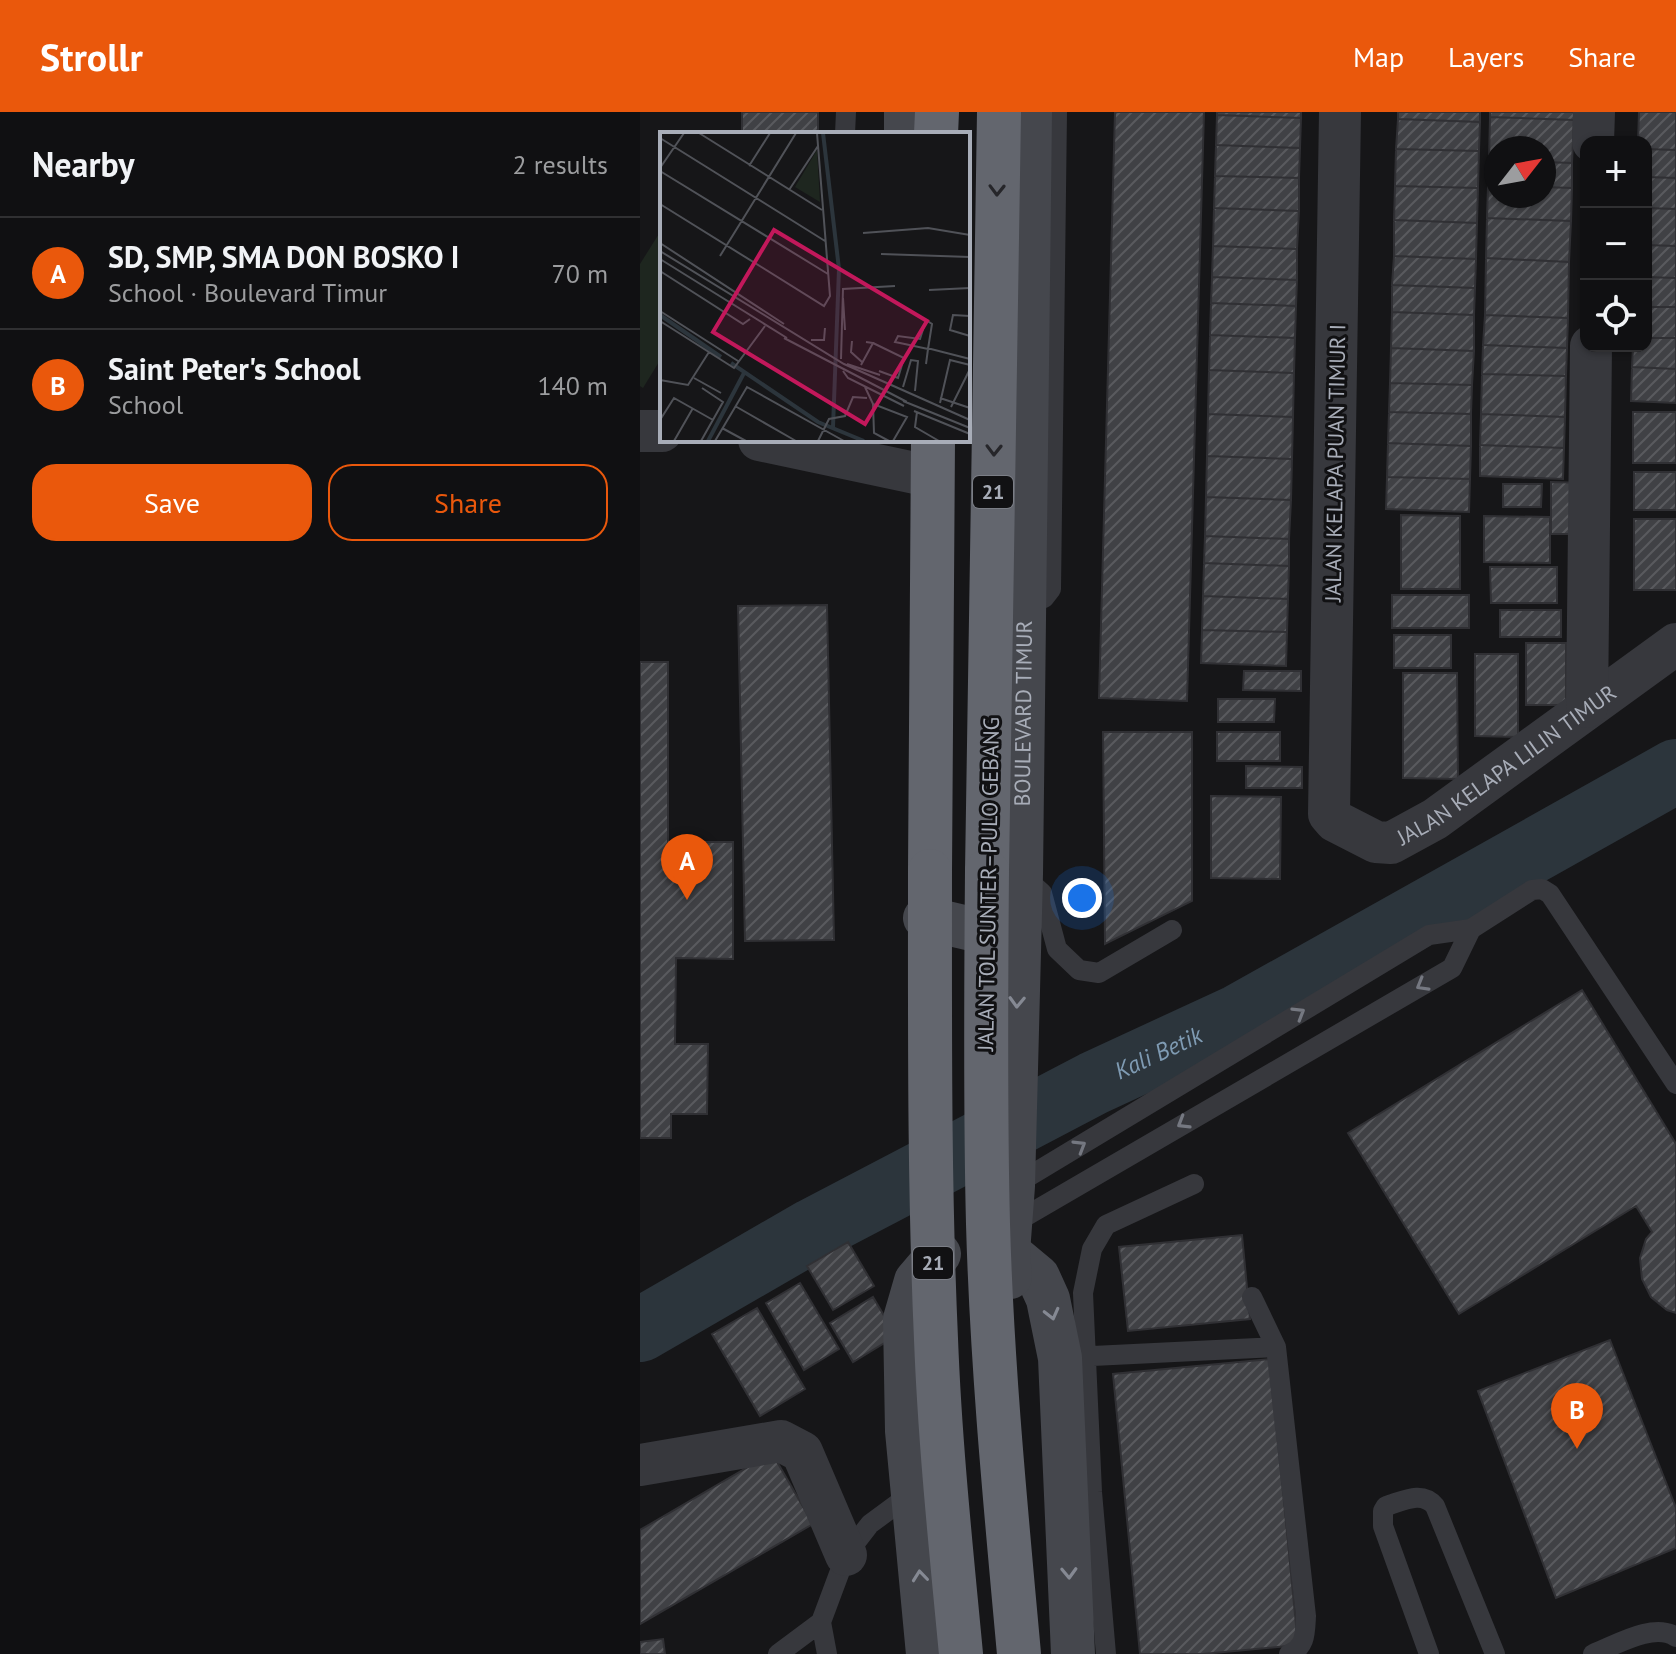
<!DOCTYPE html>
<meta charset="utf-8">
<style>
:root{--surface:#101012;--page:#19191b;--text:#f1f3f6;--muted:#9c9d9f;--line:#303032;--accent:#ea580c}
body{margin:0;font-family:"PT Sans",sans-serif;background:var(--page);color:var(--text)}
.controls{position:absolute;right:24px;top:24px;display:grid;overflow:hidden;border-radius:16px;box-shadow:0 2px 6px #0004}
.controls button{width:72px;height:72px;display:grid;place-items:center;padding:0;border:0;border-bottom:2px solid var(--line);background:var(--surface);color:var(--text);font:40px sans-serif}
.compass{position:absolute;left:844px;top:24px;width:72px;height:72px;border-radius:50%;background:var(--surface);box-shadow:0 2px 6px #0004;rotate:59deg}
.you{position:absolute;left:442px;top:786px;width:28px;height:28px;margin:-20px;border:6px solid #fff;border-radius:50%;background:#1a73e8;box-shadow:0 0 0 12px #1a73e833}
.badge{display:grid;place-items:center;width:52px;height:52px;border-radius:50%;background:var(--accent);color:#fff;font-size:26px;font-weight:700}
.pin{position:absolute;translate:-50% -66px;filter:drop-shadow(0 2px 4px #0008)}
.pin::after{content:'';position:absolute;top:42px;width:28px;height:24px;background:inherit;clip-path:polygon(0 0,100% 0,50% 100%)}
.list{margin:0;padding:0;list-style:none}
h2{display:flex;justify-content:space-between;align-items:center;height:104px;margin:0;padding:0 32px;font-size:34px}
h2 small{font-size:26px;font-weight:400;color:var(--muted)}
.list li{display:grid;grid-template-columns:52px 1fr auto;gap:24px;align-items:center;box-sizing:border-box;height:112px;padding:0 32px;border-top:2px solid var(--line)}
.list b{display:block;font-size:30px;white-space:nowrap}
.list p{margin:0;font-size:26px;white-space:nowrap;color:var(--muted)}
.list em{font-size:26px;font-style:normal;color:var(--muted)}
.actions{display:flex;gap:16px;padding:24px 32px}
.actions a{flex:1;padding:18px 0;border:2px solid var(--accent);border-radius:24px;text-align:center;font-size:28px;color:var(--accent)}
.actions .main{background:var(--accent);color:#fff}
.icon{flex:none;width:44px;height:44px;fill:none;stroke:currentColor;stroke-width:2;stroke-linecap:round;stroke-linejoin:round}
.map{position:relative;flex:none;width:1036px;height:1542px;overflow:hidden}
header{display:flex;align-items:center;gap:48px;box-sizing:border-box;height:112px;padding:0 40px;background:var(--accent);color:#fff}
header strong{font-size:38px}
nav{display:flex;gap:44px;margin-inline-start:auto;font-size:28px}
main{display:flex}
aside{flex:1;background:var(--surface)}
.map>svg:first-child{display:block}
</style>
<header>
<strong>Strollr</strong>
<nav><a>Map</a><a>Layers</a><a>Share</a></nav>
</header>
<main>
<aside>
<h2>Nearby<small>2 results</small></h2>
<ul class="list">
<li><span class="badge">A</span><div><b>SD, SMP, SMA DON BOSKO I</b><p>School · Boulevard Timur</p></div><em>70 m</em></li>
<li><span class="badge">B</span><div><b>Saint Peter's School</b><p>School</p></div><em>140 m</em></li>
</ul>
<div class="actions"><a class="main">Save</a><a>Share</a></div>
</aside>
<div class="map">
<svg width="1036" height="1542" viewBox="0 0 1036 1542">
<defs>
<pattern id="building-hatch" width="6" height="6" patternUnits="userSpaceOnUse" patternTransform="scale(2)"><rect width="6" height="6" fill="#404145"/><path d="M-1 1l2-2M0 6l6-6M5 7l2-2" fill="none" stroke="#595a5e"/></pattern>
</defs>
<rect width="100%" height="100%" fill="#161618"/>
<path fill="#1e261f" d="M22,117V245L3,276L0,274V152Z"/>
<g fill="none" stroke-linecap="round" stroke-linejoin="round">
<path stroke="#2c353c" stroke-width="64" id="s1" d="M0,1218L173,1118L454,971L599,904L1036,659"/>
</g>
<path fill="url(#building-hatch)" stroke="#303034" stroke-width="2" d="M102,0H178V22H102Z
M475,0H564L547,589L459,586Z
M577,0H661V6L577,3Z
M758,0H840V10L758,7Z
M850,0H934V8L850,5Z
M999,0H1036V38L1006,37V30H998Z
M577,3L661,6L660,36L576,33Z
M850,5L934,8L932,51L904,50V36H856V49L849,48Z
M758,7L840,10L839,39L756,37Z
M576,33L660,36L659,66L575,64Z
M756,37L839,39L838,76L755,74Z
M1006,37L1036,38V66L1006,65Z
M849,48L856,49V74H848Z
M904,50L932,51V76L904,75Z
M575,64L659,66V99L574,96Z
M1006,65L1036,66V97L1006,96Z
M755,74L838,76L837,111L754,108Z
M848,74H856V84H904V75L932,76L931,109L847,106Z
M574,96L659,99L657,137L573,134Z
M1006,96L1036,97V134L1006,133Z
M847,106L931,109L929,150L846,146Z
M754,108L837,111L836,147L754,144Z
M1006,133L1036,134V166L1006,165Z
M573,134L657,137V168L572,165Z
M754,144L836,147L835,176L752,173Z
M846,146L929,150L928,206L845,203Z
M572,165L657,168L656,194L571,191Z
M1006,165L1036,166V195H1006Z
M752,173L835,176L834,203L752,200Z
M571,191L656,194L655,226L570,223Z
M1006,195H1036V226H1006Z
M752,200L834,203V239L751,236Z
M845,203L928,206L927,236L843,233Z
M570,223L655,226L654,261L569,258Z
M1006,226H1036V257L992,255L993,234H1006Z
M843,233L927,236L926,264L842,262Z
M751,236L834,239L832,273L750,271Z
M992,255L1036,257V291L991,289Z
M569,258L654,261L653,305L568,302Z
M842,262L926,264L925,305L841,302Z
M750,271L832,273L831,302L749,300Z
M749,300L831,302V334L748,331Z
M993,300H1036V351H993Z
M568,302L653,305L652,347L567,344Z
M841,302L925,305L924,336L840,333Z
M748,331L831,334L830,367L747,365Z
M840,333L924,336L923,367L840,364Z
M567,344L652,347L651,388L566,385Z
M994,360H1036V398H994Z
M747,365L830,367L829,400L746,397Z
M911,370L948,371V422H911Z
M863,372H902L901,395H863Z
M566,385L651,388L649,427L565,424Z
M761,403L820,404V477H761Z
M844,404L910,405V451L844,450Z
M994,407H1036V478H994Z
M565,424L649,427V454L564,451Z
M564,451L649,454L648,487L563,484Z
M850,455H917V491H851Z
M752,483H829V516H752Z
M563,484L648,487L647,520L562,518Z
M187,493L194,828L105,829L98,494Z
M860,498H921V525H860Z
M562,518L647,520L646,554L561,551Z
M754,523H811V556H754Z
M886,531H926V593H886Z
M835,542H878V625L835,624Z
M0,550H28V730H93V847L36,846L35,932H68L67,1002H31V1026H0Z
M604,559H661V579L603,578Z
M763,561H817L818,667L763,666Z
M578,587H635L634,610H578Z
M463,620H552V789L465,832Z
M577,620H640V649H577Z
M606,654L662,655V676H606Z
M571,684L641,685L640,767L571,766Z
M942,878L1036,1032V1201L1027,1198L1011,1185L1002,1167L1000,1146L1006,1127L1012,1120L996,1094L819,1202L708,1021Z
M602,1123L610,1207L488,1219L479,1135Z
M208,1130L234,1174L193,1198L167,1154Z
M160,1171L199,1237L164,1258L126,1191Z
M233,1185L256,1224L213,1250L190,1211Z
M117,1196L165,1277L120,1304L72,1222Z
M970,1228L1036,1396V1436L916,1486L838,1279Z
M630,1247L658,1533L563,1542H500L473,1262Z
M132,1341L173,1412L0,1512V1418Z
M23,1527L25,1542H0V1530Z"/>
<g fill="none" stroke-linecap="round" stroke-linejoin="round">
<path stroke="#37383d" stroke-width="20" d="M205,22L206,0
M384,494L404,486L411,477L417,0
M382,763L402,781L417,837L439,858L459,861L532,818
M373,1074L789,823L831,817L892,778L902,777L910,782L1036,972
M369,1114L812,856L831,817
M636,1235L666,1504C665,1521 666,1535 649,1542
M432,1245L636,1235L612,1185
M138,1542L181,1510
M187,1542L181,1510L206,1443L230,1412L272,1381
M466,1542L452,1380L443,1181L452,1137L466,1113L554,1072
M789,1542L743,1414V1399L746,1394C763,1389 782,1378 795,1394L855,1542
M953,1542C976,1533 1014,1510 1036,1525"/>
<g stroke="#37383d" stroke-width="42">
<path id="s2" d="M700,0L689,702L695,709L736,730L751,731L795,707L1036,532"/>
<path d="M953,30L954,0"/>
<path d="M0,319H22"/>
<path d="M119,328L275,361"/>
<path d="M947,595L951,234"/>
<path d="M0,1353L141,1329L162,1340L206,1443"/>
</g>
<g stroke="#45474d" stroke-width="44">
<path d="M266,22V0"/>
<path d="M285,806L379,828"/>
<path d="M368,1140L398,1165L408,1187L420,1246L433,1542"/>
<path id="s3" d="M370,1165L368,1140L373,1074L381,762L390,0"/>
<path d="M288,1542L267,1319L265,1207L276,1169L299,1142"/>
</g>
<path stroke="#63666e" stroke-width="44" d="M296,22L297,0
M290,759L293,328
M347,759L359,0"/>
<path stroke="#63666e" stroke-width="44" d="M290,759C290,915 289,1071 296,1227C300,1332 311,1437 321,1542
M347,759C346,877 345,994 348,1112C352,1256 366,1399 379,1542"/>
</g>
<defs><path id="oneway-chevron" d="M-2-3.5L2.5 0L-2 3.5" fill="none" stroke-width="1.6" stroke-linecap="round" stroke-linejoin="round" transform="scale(2)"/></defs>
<g stroke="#26262a">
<use href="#oneway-chevron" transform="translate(357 78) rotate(91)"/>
<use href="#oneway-chevron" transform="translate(354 338) rotate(91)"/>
</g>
<g stroke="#757881">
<use href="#oneway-chevron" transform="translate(782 873) rotate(150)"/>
<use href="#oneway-chevron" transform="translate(659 901) rotate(-31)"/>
<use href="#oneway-chevron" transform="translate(543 1011) rotate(149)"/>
<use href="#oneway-chevron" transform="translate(440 1034) rotate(-31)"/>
</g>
<g stroke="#858993">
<use href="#oneway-chevron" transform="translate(377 890) rotate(92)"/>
<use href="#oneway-chevron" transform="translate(412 1202) rotate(76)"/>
<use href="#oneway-chevron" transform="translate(429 1461) rotate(88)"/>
<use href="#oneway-chevron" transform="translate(280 1464) rotate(-96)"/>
</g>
<g text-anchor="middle" stroke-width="6" stroke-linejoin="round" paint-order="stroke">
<g fill="#111113" stroke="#7b7e86" stroke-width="2">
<rect x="333" y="364" width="40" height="32" rx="6"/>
<rect x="273" y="1135" width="40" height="32" rx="6"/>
</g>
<g font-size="20" font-weight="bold" fill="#a8adb8">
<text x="353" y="387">21</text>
<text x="293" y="1158">21</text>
</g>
<g font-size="22" fill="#a8adb8" stroke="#111113">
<text transform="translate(695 351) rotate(-89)" y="8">JALAN KELAPA PUAN TIMUR I</text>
<text dy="8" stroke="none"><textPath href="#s3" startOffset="564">BOULEVARD TIMUR</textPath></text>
<text dy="8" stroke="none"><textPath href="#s2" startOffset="912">JALAN KELAPA LILIN TIMUR</textPath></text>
<text transform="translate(348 772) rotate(-89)" y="8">JALAN TOL SUNTER–PULO GEBANG</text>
</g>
<g font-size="24" font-style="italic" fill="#7f9bb3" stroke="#111113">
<text dy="8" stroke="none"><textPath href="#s1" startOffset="588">Kali Betik</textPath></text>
</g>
</g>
<g transform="translate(20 20)">
<rect width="310" height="310" fill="#161618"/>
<path d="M157,18L160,70L135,55Z" fill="#1e261f"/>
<path fill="none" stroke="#2c353c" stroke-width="4" d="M163,1L179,137L173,295M0,183L61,225M71,231L158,290L204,309M48,309L84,241"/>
<path fill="none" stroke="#505258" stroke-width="2" d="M39,1L162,78M0,6L165,109M89,34L110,1M0,36L24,1M0,39L168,142M129,58L158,14M0,72L164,174L170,164L157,1M203,101L268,96L310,103M0,111L124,192M0,119L184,232L310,288M221,122L310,125M60,124L136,1M0,127L127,206M0,139L83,192L90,187M269,158L310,156M183,166L185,198M0,179L78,229M310,184L293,183L290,198L310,204M0,189L74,236L105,194M124,206L247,270M151,208H164L165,196M192,209L191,220L202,230M213,211L244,226L238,246L219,239M181,227L183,157L235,154M187,232L220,243M266,232L268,217L272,192L266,188L260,207L238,204L235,210L240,211L268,217H271L310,227M201,233L213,211L206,210M183,239L188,246L244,274M34,246L61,261M0,248L28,253L49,220M205,255L213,272L247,285L233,309M243,255L251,228L258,229L255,259M280,266L310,276M243,269L310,296M280,271L290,228L310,233M213,272L214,301L229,309M75,274L136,309M291,275L310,237M254,279L310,302M257,280L255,295L279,309M0,288L14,266L53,288M62,296L86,309M14,309L33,276M41,309L63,270L42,256M55,309L87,255L184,309M158,309L169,287L185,284L193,265L207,266"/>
<path fill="#c2185b" fill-opacity="0.15" stroke="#c2185b" stroke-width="4" d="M114,98L267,189L205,292L53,200Z"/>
<rect width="310" height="310" fill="none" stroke="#a8adb8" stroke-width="4"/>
</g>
</svg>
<div class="controls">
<button>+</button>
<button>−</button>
<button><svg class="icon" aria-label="locate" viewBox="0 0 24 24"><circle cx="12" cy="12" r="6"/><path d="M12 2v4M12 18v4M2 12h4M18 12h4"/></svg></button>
</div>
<svg class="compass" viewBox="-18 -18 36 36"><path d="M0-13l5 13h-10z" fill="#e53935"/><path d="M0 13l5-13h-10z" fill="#9c9d9f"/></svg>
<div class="you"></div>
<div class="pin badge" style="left:47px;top:788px">A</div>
<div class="pin badge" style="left:937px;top:1337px">B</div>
</div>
</main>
